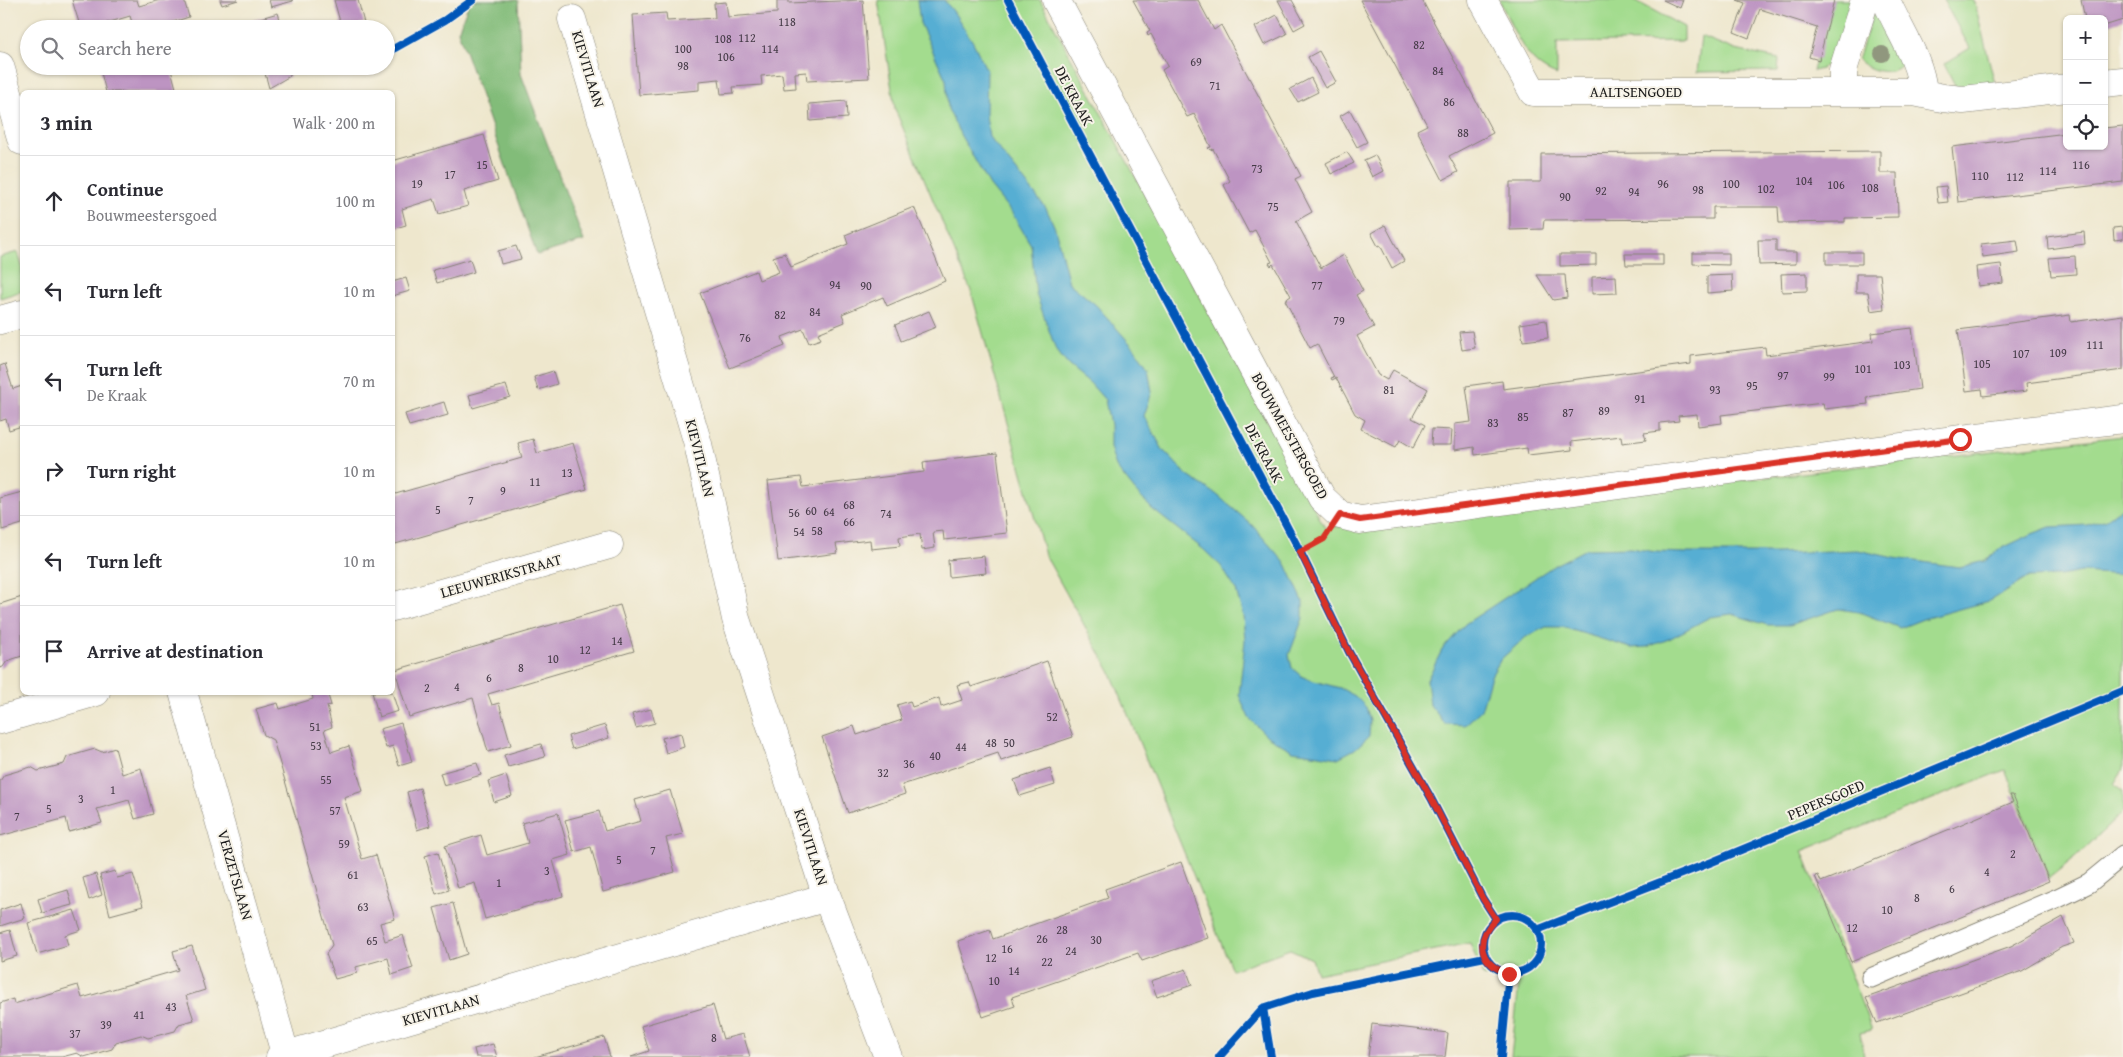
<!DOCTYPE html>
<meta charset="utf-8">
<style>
:root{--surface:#fff;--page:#f7f7f7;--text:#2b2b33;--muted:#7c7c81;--line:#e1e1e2}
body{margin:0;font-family:"Gentium Book Plus",serif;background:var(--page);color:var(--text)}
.controls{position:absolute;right:15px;top:15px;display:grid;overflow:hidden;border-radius:8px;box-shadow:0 1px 4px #0004}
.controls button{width:45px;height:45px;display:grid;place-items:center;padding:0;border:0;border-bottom:1px solid var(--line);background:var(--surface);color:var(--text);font:25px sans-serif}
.stop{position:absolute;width:15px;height:15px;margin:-11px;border:4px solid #d93025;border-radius:50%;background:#fff}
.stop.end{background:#d93025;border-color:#fff;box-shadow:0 1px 5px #0008}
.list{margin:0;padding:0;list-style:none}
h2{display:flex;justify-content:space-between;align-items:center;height:65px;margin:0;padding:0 20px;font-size:21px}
h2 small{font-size:16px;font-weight:400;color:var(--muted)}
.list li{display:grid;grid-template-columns:32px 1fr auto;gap:15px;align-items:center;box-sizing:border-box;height:90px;padding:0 20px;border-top:1px solid var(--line)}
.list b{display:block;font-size:19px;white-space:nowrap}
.list p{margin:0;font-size:16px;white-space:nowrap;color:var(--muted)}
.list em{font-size:16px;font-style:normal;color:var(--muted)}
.icon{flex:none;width:28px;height:28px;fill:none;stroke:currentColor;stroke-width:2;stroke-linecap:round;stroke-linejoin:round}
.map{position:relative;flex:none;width:2123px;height:1057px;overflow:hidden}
.search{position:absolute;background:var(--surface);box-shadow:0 1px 4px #0004;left:20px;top:20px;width:375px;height:55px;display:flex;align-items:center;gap:12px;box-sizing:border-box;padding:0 18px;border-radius:28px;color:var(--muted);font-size:19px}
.panel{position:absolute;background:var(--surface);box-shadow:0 1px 4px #0004;left:20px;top:90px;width:375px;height:605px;border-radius:8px}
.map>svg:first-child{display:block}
</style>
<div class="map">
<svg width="2123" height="1057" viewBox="0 0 2123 1057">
<rect width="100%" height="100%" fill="#f7f3e8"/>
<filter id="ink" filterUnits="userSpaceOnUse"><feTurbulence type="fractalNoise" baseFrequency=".02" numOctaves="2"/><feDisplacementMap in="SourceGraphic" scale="10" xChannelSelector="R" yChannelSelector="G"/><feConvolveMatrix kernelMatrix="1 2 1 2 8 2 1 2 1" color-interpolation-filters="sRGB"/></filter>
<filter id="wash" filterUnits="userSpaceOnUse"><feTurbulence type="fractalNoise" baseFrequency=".0096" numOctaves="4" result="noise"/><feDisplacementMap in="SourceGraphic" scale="20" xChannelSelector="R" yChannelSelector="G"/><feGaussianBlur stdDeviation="1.12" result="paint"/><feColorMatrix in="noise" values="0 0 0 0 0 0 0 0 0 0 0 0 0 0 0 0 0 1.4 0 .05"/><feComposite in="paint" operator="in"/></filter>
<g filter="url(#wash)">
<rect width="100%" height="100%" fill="#eee7cd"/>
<path fill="#a3dc8e" stroke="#607c55" d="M878,0H1040L1325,528L2123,436V769L2114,784L2123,791V812L2078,855L2049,878L2005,770L1802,851L1872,1030L1860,1033L1864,1057H1511L1519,984L1483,976L1470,943L1317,974L1312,959L1290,949L1232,970L1111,673L1045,555L971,291L895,109Z
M1499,0H1634L1684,27V41L1557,43V75C1524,64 1514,28 1499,0Z
M1831,0H1852L1836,56L1821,69L1813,71Z
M1943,0H1974L1995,84L1957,89L1944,64L1970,48Z
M1877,15L1882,18L1903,63C1893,78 1869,71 1858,60L1872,16Z
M1701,36L1735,50L1779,59L1778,71L1697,72Z
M18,252L22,266V291L0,298V257Z"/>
<path fill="#82bc79" stroke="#4f6c4a" d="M470,0H518L521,74L584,241L537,255L458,31Z"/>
<path fill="#56aed3" stroke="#396578" d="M917,0H944L953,11L973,42L987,71L986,115L989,137L1046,208L1055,228L1069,283L1096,305L1135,349L1148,368L1152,392L1144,416L1163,450L1188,476L1216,494L1251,524L1286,564L1303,601V618L1289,655L1292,668L1301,676L1310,680L1340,688L1355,696L1366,707L1370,721L1369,736L1355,749L1338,758L1293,751L1267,736L1249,718L1239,695L1245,640L1243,616L1236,590L1221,566L1203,549L1152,509L1135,491L1116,467L1110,447V425L1105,400L1090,383L1068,365L1056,350L1036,294L1031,245L1012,213L990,186L961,136L948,109L946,80L920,23Z
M2123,507V575L2082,572L2060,576L2029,577L1992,600L1923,619L1900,628L1859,612L1838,609L1790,625H1767L1732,614L1710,617L1669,639L1647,647L1631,648L1562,627H1546L1526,637L1501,659L1491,676L1481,710L1465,725L1445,724L1430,705L1427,680L1442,650L1465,624L1555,565L1586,549L1631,548L1656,552L1688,553H1777L1858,550L1894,558L1959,567L1985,561L1998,550L2032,534L2050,527L2087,525L2107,519Z"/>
<g id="blocks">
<path fill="#bd94c2" d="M72,0H137L139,6L160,0H184L189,17L151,29H134L130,16L87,29H81Z
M220,0H238L222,5Z
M269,0H292L293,1L271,7Z
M334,0H358L364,23L342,29Z
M777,0H789V3L863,0L869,78L807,81L806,72L795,73L796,88L784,89L782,74L761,76L762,85L733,87L734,93L721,94L719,79L699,81V90L639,95L633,15L666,13L667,21L715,18L714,3L726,2L728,17L777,13Z
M1133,0H1198L1214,30L1221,25L1301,176L1295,179L1312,212L1296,221L1321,268L1344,255L1363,291L1356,295L1374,327L1357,336L1378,375L1387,380L1393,370L1428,389L1412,418L1425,425L1413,448L1400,440L1396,447L1361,429L1365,420L1355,414L1336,378L1332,380L1331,378L1334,377L1317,344L1310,348L1285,300L1291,296L1273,264L1271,266L1269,263L1272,262L1255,230L1249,233L1232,201L1224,185L1230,181L1213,149L1210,150L1208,148L1211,147L1194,114L1187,117L1162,70L1168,66L1151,34L1148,36L1147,33L1150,31Z
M1278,0H1292L1305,24L1294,30Z
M1360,0H1422L1493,133L1449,156L1458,172L1443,180L1417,130L1427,125Z
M1663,0H1683L1680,8Z
M1737,0H1834L1819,60L1809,57L1817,27L1760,9L1749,38L1734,32L1745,3Z
M2081,0H2123V20L2104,26V19H2085Z
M278,13L283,29H252L250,21Z
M1277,15L1287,34L1264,45L1255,27Z
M191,22L193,29H168L167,28Z
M1319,51L1336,82L1325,88L1308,57Z
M108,66H170L177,92H106L100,69Z
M263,66H293V67L289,68L290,76L269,88Z
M1311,78L1318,92L1298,102L1290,89Z
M846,101L847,118L810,121L809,104Z
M1350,110L1367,142L1357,147L1340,116Z
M2123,126V182L1958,202L1952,147L2067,133V146H2104V128Z
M484,135L498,181L464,191L468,206L439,214L434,199L402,209L406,225L392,229V161Z
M1880,151V173H1897L1898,217L1845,218V222L1779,223L1778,207H1713V219L1544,220L1543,229L1510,230V182H1541V154Z
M1347,152L1354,163L1331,174L1326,163Z
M1375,155L1383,171L1372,177L1364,160Z
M1946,186L1948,202L1938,203L1936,187Z
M914,207L945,281L887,306L883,297L842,314L845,322L818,333L821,339L809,343L803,329L782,337L785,346L730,368L700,293L756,271L759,280L779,272L773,257L785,253L791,267L848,244L845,235Z
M1385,225L1404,261L1392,268L1380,245L1378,246L1371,233Z
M2123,227V239L2114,240L2113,228Z
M2084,232L2085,244L2048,249L2047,237Z
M1758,240H1776V252H1796V264L1759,265Z
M2017,240L2019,252L1983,257L1981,244Z
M516,246L521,259L501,264L498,251Z
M1826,252H1862V264H1826Z
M1693,253H1729V265L1693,264Z
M1560,254H1596V265L1560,266Z
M1625,254H1663V265H1626Z
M2075,256L2076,274L2051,276L2049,258Z
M470,259L474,272L437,283L433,270Z
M2001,264L2003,283L1978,286L1976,267Z
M1807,273V291L1782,292L1781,274Z
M1856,274H1880L1884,309L1871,311L1868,292H1856Z
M1537,275H1565L1567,298L1553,300Z
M1732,275L1733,291L1707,293V276Z
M1616,276L1617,293L1592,294V277Z
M406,278L410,291L392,296V282Z
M929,311L936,327L901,341L895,325Z
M2070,315L2071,322L2123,315V370L2026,383L2027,391L1983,396L1982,389L1966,391L1958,330Z
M1546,320L1548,338L1523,341L1520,324Z
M1912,328L1920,389L1867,397L1868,404L1824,409L1823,403L1721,415L1722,423L1698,426L1697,414L1678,416L1679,421L1660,423V431L1644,433L1646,440L1622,443L1621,436L1571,442L1572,450L1528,455L1527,448L1475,455L1474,447L1455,450V424L1471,422L1466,386L1502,381L1503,389L1691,364V356L1765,347L1766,355L1873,341L1872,333Z
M1472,331L1475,348L1462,350L1459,332Z
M5,364L13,389L22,386V426L9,430L6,419L0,421V366Z
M553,371L557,384L538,390L534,377Z
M506,385L510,397L473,408L469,395Z
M444,402L448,415L409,426L405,414Z
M1432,429L1452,430L1451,445H1431Z
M533,439L537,453L573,443L587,489L392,545V495L522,458L518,443Z
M997,453L1007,533L944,540L943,531L933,532L935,548L922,550L920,534L899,537L900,546L871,549L870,540L836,544L838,553L778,561L768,481L801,477L803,487L924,472L923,462Z
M22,492V524L2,530L0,498Z
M984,556L986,573L949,577L948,560Z
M22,597V656L7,661L3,667L0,668V604Z
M620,605L634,651L488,694L492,705L499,703L511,745L488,752L473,698L409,717L395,670Z
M1047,661L1073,737L1001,761L998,753L902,785L905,794L848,813L822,737L854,726L857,735L902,720L897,705L910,701L912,707L939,698L941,707L962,700L957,685L969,682L971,687Z
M316,692H327L331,705L327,706L332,727L324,730L331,752L349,746L363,791L344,797L362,859L376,855L395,919L380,923L385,941L403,935L413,968L392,975L388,958L356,967L357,973L335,979L326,954L332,945L303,842L273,740L264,735L256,709L278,703L280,709L313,699L312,694Z
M372,692H392L398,711L379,717Z
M651,709L655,723L636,728L632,714Z
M401,723L412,762L399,766L393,746L386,748L380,729Z
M605,725L609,738L572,749L568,736Z
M681,733L684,747L666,753L662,738Z
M541,744L545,757L508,767L504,755Z
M115,748L122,774L141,768L153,814L135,819L129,800L97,809L102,823L69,832L66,818L0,836V781L4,775L31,767L38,771L64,764L67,757L95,749L102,752Z
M477,763L481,775L444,786L440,773Z
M1050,768L1055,785L1020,796L1014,780Z
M506,775L512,796L494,802L488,781Z
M420,788L430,826L417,830L407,792Z
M670,790L683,834L666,838L675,872L603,892L591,847L574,852L565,820L599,811L605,831L641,821L635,800Z
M2010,795H2013L2049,881L1851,962L1815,876L1818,875L1821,882L1950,829L2013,802Z
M558,813L570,855L553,860L563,896L485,919L475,883L458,888L445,846L481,835L487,855L528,843L522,823Z
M438,852L449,890L436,894L425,856Z
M1181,862L1208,938L1142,961L1138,953L1012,997L1015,1006L983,1017L958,941L990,930L993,939L1108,898L1105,889Z
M115,871L117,878L133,874L143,906L110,915L100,875Z
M96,874L102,895L89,900L83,878Z
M68,890L72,905L42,913L38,899Z
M21,903L25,918L0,926V910Z
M453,903L467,954L449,960L434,908Z
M74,910L81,930L65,935L68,945L37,954L28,923Z
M2063,917L2074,943L2062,947L2022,971L1877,1023L1866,998L2011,946Z
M10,930L17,956L0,961V933Z
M192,946L205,990L186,996L194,1020L179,1024L175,1031L148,1038L141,1035L116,1042L112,1049L84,1057L77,1053L62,1057H0V1003L13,999L14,1004L78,985L82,998L178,970L173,951Z
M1186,969L1192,985L1157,997L1151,981Z
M713,1005L723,1039L743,1034L750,1057H631L649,1051L641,1026Z
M1372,1024L1448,1033L1445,1057H1368Z
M604,1037L610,1057H535Z
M493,1044L497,1057H476L474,1049Z"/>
</g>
</g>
<g filter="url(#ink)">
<use href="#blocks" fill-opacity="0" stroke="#858274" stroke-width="1"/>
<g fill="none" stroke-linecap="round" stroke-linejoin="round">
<g stroke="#858274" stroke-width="21">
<path id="service" d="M1871,978L2058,898L2089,883L2123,855"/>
</g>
<g stroke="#858274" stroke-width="29">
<path id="minor" d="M1056,0L1322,498L1340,515L1360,520L1960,439L2123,419
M1483,0L1533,92H1914L1943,98L1963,100L2067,88
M1886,0C1899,31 1920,58 1923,92
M572,19L698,444L736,619L827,897L888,1057
M0,66L22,141
M2104,83L2123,81
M1843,91V70L1865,0
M0,320L22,314
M392,607L609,545
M183,692L286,1057
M0,720L96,692
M280,1057L827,897"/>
</g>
<use href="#service" stroke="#fff" stroke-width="19"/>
<use href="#minor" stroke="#fff" stroke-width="28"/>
<g stroke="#f7f3e8" stroke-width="11">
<path id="cycleway" d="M1008,0L1300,551L1349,652L1431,798L1483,899L1496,919
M386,53L445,20L473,0
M1483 944a29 29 0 1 1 58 0a29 29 0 1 1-58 0Z
M1537,930L1712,862L2123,691
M1219,1057L1263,1008
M1271,1057L1263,1008L1313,992L1485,957
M1501,1057L1509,973"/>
</g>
<use href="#cycleway" stroke="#0057b8" stroke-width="8"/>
</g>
<circle fill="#90977e" cx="1882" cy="54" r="8"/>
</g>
<g fill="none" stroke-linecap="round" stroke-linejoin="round" filter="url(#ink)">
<path stroke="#d93025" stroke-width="6" d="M1509,974C1480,964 1473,941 1496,919L1483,899L1431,798L1349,652L1300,552L1324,539L1340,515L1360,520L1960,439"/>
</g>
<g text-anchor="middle" stroke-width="4" stroke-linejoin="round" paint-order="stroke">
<g font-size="12" fill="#443a46">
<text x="787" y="26">118</text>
<text x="747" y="42">112</text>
<text x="723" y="43">108</text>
<text x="1419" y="49">82</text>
<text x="683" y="53">100</text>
<text x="770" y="53">114</text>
<text x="726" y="61">106</text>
<text x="1196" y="66">69</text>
<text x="683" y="70">98</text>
<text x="1438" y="75">84</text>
<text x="1215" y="90">71</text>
<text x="1449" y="106">86</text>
<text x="1463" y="137">88</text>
<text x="482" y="169">15</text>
<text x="2081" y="169">116</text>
<text x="1257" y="173">73</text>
<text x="2048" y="175">114</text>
<text x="450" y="179">17</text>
<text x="1980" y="180">110</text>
<text x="2015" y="181">112</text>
<text x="1804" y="185">104</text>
<text x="417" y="188">19</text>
<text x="1663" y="188">96</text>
<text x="1731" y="188">100</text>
<text x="1836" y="189">106</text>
<text x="1870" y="192">108</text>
<text x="1766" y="193">102</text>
<text x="1698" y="194">98</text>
<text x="1601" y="195">92</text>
<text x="1634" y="196">94</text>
<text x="1565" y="201">90</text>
<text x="1273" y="211">75</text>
<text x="835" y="289">94</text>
<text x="866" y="290">90</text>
<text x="1317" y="290">77</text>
<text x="815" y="316">84</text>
<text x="780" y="319">82</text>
<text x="1339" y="325">79</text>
<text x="745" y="342">76</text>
<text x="2095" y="349">111</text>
<text x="2058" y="357">109</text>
<text x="2021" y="358">107</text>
<text x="1982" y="368">105</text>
<text x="1902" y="369">103</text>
<text x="1863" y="373">101</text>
<text x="1783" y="380">97</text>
<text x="1829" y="381">99</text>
<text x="1752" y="390">95</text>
<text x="1389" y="394">81</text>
<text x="1715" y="394">93</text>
<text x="1640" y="403">91</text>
<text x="1604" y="415">89</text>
<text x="1568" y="417">87</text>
<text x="1523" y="421">85</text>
<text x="1493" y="427">83</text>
<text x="567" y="477">13</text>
<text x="535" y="486">11</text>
<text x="503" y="495">9</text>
<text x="471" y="505">7</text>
<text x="849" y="509">68</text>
<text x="438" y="514">5</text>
<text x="811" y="515">60</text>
<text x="829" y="516">64</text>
<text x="794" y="517">56</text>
<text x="886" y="518">74</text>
<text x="849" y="526">66</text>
<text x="817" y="535">58</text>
<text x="799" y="536">54</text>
<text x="617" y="645">14</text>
<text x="585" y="654">12</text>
<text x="553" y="663">10</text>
<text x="521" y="672">8</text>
<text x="489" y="682">6</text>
<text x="457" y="691">4</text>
<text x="427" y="692">2</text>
<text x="1052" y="721">52</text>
<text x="315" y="731">51</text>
<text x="991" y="747">48</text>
<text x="1009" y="747">50</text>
<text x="316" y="750">53</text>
<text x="961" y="751">44</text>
<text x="935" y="760">40</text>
<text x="909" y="768">36</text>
<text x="883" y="777">32</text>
<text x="326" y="784">55</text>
<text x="113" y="794">1</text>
<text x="81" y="803">3</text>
<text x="49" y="813">5</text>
<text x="335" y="815">57</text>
<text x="17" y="821">7</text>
<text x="344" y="848">59</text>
<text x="653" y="855">7</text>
<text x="2013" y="858">2</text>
<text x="619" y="864">5</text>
<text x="547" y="875">3</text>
<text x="1987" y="876">4</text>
<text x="353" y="879">61</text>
<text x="499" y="887">1</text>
<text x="1952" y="893">6</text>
<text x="1917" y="902">8</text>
<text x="363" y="911">63</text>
<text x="1887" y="914">10</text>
<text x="1852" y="932">12</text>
<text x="1062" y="934">28</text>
<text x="1042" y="943">26</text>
<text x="1096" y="944">30</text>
<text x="372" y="945">65</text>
<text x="1007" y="953">16</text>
<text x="1071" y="955">24</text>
<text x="991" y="962">12</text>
<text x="1047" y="966">22</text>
<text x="1014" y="975">14</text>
<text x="994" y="985">10</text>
<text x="171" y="1011">43</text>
<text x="139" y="1019">41</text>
<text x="106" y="1029">39</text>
<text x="75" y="1038">37</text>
<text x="714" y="1042">8</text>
</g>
<g font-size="15" fill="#1c1c1c" stroke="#f7f3e8">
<text transform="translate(588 69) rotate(73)" y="5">KIEVITLAAN</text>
<text x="1636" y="97">AALTSENGOED</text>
<text transform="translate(1074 96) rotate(62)" y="5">DE KRAAK</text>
<text transform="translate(1290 436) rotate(61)" y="5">BOUWMEESTERSGOED</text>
<text transform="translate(1264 453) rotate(62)" y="5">DE KRAAK</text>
<text transform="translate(700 458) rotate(76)" y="5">KIEVITLAAN</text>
<text transform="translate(501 576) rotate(-16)" y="5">LEEUWERIKSTRAAT</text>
<text transform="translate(1826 800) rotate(-23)" y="5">PEPERSGOED</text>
<text transform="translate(811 847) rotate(72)" y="5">KIEVITLAAN</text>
<text transform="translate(235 875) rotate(74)" y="5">VERZETSLAAN</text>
<text transform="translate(441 1010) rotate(-16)" y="5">KIEVITLAAN</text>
</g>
</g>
</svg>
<div class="controls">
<button>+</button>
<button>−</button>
<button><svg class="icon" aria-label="locate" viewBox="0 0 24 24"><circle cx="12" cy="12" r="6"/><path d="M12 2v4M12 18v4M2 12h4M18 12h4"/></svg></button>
</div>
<div class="stop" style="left:1960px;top:439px"></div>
<div class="stop end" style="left:1509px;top:974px"></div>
<div class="search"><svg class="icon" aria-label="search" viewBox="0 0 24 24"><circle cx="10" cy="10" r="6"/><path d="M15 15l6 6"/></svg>Search here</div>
<section class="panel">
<h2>3 min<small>Walk · 200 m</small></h2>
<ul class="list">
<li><svg class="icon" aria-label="ahead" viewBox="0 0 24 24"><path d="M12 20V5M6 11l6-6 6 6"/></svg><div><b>Continue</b><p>Bouwmeestersgoed</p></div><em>100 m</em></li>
<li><svg class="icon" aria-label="left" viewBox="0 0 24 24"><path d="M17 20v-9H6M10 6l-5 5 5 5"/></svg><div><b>Turn left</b></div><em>10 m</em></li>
<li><svg class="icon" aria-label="left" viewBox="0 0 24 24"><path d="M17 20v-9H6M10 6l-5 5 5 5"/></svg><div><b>Turn left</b><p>De Kraak</p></div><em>70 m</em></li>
<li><svg class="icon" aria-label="right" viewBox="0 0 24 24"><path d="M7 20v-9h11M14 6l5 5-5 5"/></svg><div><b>Turn right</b></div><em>10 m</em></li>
<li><svg class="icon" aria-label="left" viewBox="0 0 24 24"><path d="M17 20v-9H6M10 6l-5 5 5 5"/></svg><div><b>Turn left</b></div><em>10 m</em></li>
<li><svg class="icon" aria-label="arrive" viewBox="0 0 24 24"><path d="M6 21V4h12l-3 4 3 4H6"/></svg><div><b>Arrive at destination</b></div></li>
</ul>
</section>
</div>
